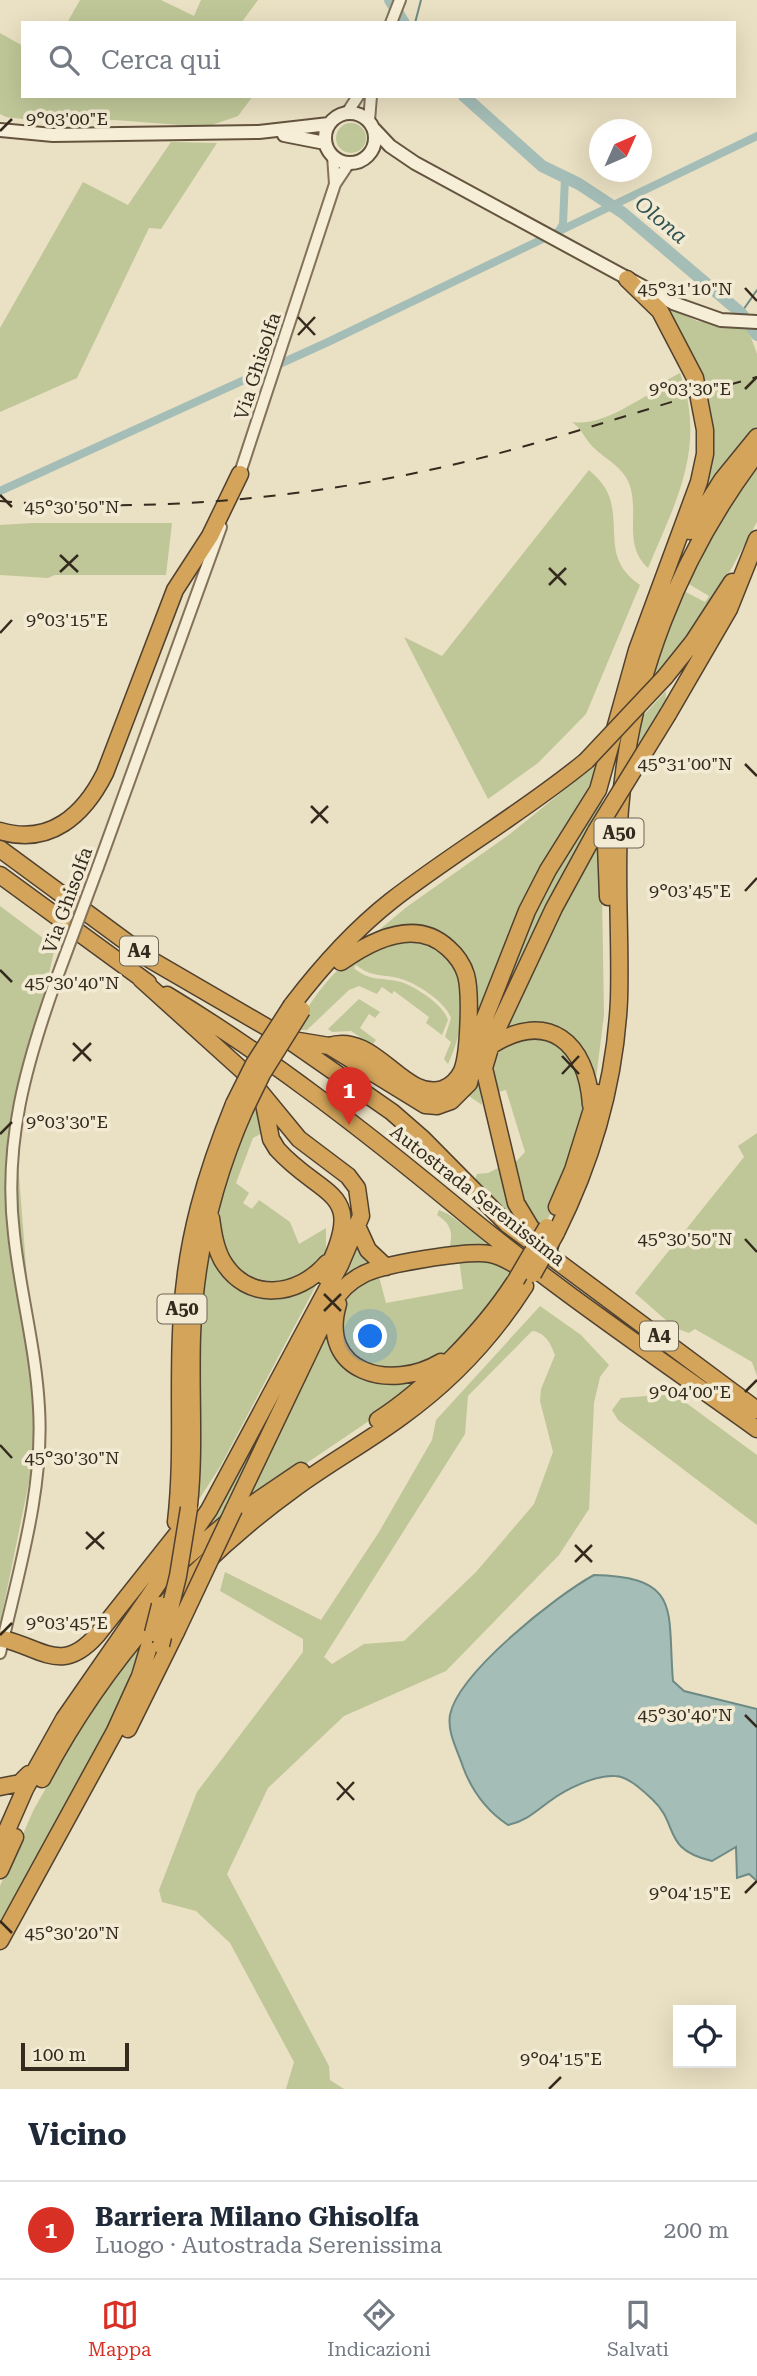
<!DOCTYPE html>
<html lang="it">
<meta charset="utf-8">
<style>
:root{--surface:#fff;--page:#f6f6f7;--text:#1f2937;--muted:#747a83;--line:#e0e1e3;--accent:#d93025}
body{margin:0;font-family:"Roboto Serif",serif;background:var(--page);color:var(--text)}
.controls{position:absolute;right:21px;bottom:21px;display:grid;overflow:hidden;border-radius:0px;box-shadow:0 7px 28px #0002}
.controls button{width:63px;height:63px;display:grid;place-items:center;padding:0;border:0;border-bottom:2px solid var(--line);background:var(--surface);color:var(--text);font:35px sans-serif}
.compass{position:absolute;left:589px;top:119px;width:63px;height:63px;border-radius:50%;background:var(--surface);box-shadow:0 7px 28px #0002;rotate:45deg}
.scale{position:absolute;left:21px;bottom:18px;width:108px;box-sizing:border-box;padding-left:7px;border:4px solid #342a1e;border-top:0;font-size:19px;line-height:24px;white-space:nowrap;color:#342a1e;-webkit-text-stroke:5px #f2ead2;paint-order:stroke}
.you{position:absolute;left:371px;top:1337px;width:24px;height:24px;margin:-18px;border:5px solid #fff;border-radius:50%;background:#1a73e8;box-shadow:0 0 0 10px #1a73e833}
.badge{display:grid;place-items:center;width:46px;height:46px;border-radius:50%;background:var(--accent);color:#fff;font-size:23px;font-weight:700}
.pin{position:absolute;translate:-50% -58px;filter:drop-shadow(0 2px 4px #0008)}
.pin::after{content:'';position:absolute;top:37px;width:24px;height:21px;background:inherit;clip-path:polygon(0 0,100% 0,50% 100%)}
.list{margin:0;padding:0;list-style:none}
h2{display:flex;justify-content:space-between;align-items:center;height:91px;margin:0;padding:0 28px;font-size:30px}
h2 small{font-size:23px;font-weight:400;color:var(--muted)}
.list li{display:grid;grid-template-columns:46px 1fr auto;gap:21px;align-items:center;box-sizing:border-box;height:98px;padding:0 28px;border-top:2px solid var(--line)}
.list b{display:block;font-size:26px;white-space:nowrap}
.list p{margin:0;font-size:23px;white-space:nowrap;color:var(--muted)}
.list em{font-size:23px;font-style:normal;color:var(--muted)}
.icon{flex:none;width:38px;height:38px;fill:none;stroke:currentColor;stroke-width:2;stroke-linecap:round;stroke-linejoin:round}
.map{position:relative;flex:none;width:757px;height:2089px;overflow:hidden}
.search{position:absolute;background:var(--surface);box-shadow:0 7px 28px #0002;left:21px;right:21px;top:21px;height:77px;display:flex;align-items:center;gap:18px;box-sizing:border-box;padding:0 24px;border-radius:0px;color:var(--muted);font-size:26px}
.sheet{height:189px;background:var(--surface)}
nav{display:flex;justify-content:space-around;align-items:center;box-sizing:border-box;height:98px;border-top:2px solid var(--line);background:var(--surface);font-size:19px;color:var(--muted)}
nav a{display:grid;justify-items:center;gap:4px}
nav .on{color:var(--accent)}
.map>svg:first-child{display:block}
</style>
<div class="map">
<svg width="757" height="2089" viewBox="0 0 757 2089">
<rect width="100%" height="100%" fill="#eae0c3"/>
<path fill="#bfc798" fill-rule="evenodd" d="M80,0H161L194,16L201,0H258L241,23H67Z
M0,33L23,46V96H253L238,116L206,127L115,120L46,122L6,117L0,114Z
M336 138a15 15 0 1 1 30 0a15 15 0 1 1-30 0Z
M171,142L217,143L161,229L149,228L77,378L0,412V328L83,182L128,205Z
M659,302L697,321L748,329L757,354V426L735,453L693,517L709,437Z
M680,373C707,447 676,501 648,568C623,545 639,515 630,486C624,467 606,460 593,447C585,439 581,428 572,422C603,427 637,399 663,387L665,381Z
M757,464V522L719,591L684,643L650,684L682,590L705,602L709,596L687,583L712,530Z
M589,470C597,477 605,485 609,496C621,530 602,559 640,585L586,714L538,763L488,799L404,637L442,656Z
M32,523H172L166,575H55L48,578L0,575V525Z
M666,691L665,712L636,759L642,717Z
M605,757L596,787L555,850L522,917L481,1020L464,1086L452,1097L432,1101L430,1098C441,1097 451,1095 459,1087C471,1073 468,1050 469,1034C470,1015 473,993 469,974C460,931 411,924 376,938L374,934L408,906L510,834Z
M599,800L603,802L600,816L478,1072L482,1105L466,1094L480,1046L536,901Z
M601,833L604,1015L595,1087L573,1042L504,1032L526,976Z
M0,906L55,947L15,1124L39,1433L0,1624Z
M413,937C423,942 441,946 448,954C473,984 463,1031 448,1064L444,1059L451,1042L445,1037L451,1018C445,1001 415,982 398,978C380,974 371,977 356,965L354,968C370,982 382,977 401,982C416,987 444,1005 448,1020L442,1035L426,1023L429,1017L394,991L392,994L382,987L377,994L359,986L349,990L307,1030H294C310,1003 332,968 361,953C377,945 397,942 413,937Z
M359,999L380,1012L375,1018L369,1014L360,1028L376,1040L372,1045L351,1031L332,1032L328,1029Z
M535,1032L573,1055L587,1105L553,1209L542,1229L525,1209L512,1166L525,1152L506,1090L494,1093L489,1072L497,1050Z
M255,1097L264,1132L253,1138L236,1183L249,1193L243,1203L252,1209L259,1200L290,1222L299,1244L326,1228V1251L322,1260L295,1283L254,1284L224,1256L216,1207Z
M757,1133V1376L752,1362L695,1329L689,1333L675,1328L635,1293L744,1157L738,1146Z
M500,1167L516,1218L498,1204L475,1180L477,1174L488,1173Z
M439,1210L448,1214L500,1251L448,1252C454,1235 452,1224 437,1215Z
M207,1230L245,1289L320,1278L220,1467L194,1507L196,1375Z
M356,1239L374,1265L347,1279L222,1521L199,1539Z
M484,1256L518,1270L503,1293L446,1354L402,1373L359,1363L342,1342L341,1308L346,1294L378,1273L386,1303L463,1289L459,1259Z
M540,1306L581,1335L609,1365L600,1377L594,1403L589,1509L559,1555L446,1671L344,1716L268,1788L227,1874L329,2066L330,2080L344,2089H286L294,2062L230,1943L196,1911L162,1902L159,1890L197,1792L303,1652V1639L220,1591L225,1572L321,1620L379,1532L432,1440L436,1420ZM532,1331C545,1332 551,1344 555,1355L541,1389L540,1401L553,1452L534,1504L476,1572L404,1641L364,1644L332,1664L324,1657L465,1434L468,1396Z
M330,1317L353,1367L428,1372L388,1408L239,1509Z
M674,1394L757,1455V1525L618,1420L612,1410L621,1398Z
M143,1640L112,1723L0,1921V1886L34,1809L90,1711Z"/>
<path fill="#a5bdb7" stroke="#6d8a85" stroke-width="2" d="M594,1575C683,1577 667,1611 673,1681L684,1691L757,1709V1881L749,1874L737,1878L736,1847L712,1861C661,1849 680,1825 652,1799C643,1791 628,1776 615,1776C595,1775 566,1789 550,1801C536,1811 525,1822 508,1825C487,1811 472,1791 463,1767C458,1751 447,1733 450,1715C458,1673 557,1595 594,1575Z"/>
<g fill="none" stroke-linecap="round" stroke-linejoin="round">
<path stroke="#6d8a85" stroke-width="2" d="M415,23L421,0
M741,313L757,290"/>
<path stroke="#a5bdb7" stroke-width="8" d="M559,231L563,224L565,178
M0,491L328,342L757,136"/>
<path stroke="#a5bdb7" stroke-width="12" d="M390,0L404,23
M464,96L542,166L579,184L623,213L741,313L757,335"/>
<g stroke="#83725b" stroke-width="14">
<path id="tertiary" d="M391,23L400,0
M347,113L358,96
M369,121L371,96
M333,156L335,184
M238,479L335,184L349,163
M98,867L221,527
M0,1653C18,1573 44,1490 39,1408C36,1349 20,1292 14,1234C3,1144 26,1064 56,980"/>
</g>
<g stroke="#64543f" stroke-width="16">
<path id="secondary" d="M325 138a25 25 0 1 1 50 0a25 25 0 1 1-50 0Z
M374,129L390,146L415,163L673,303L721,320L757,322
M0,130L53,135L259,132L329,124
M284,135L325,143"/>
</g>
<g stroke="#51412f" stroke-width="19">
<path id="motorway" d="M690,531L722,480L757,437
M665,677L693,642L732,582
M668,714L729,609L757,539
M605,818L608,897
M0,831C50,846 84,815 105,773L175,590L210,536L240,474
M0,849L151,960L287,1039L392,1112L423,1139L507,1224L757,1410
M0,875L148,983
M167,995C270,1057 366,1132 458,1208C553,1287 657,1357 757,1429
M292,1005C321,967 353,931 391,901C454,852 524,812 586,761
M287,1039L329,1046L425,1105L437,1106L451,1101L469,1083L484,1020L527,911L548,870L598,790L637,650L699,482L705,454V430L695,378L660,311L627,279
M492,1045C548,1010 587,1042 591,1105
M329,1046C376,1031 403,1102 443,1089C451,1086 458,1079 462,1071C469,1054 471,993 466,975C463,965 456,955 448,948C416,918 372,940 341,962
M263,1099L271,1139L277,1149C324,1201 369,1188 324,1276
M557,1207L573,1170L597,1093
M211,1218C213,1232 215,1247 222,1260C247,1303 298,1297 327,1263
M358,1228L368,1250L386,1267
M556,1233C593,1159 615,1083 619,1000C621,936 615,873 620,809C630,680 679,556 757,453
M550,1246L531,1228L516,1203L484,1068L493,1038L554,908L596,831
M338,1304C318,1373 391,1392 441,1362
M378,1420C426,1389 483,1331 514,1283
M189,1505C195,1449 190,1392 192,1335C195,1256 213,1181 245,1109
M234,1509L332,1304C339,1292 350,1281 362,1275C381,1264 469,1250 490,1254C504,1257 516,1265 528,1273
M176,1522C184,1453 177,1384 182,1315C186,1240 206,1173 234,1104
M185,1558L235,1516L301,1471
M3,1639C42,1648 62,1675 97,1635L189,1519
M128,1729L176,1632
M42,1779C103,1663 190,1564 295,1488C329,1463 367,1442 401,1417C450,1382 493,1336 525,1286
M0,1787L20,1783L29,1774
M0,1846L25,1789L64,1719L209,1510L340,1265L361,1216L357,1188L348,1176L299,1139L243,1071L141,979
M0,1870L15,1837
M0,1941L115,1731L140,1676L153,1633"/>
</g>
<use href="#tertiary" stroke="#f6eed6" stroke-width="10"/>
<use href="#secondary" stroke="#f6eed6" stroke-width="12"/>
<use href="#motorway" stroke="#d3a45a" stroke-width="16"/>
<path stroke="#342a1e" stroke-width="2" stroke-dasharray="12 12" stroke-linecap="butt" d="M0,501C150,513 305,499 452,465C555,441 655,405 757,377"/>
<g stroke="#83725b" stroke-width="14" stroke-linecap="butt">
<path id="tertiary-bridge" d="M56,980L98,867"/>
</g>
<g stroke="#51412f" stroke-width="19" stroke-linecap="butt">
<path id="motorway-bridge" d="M586,761L665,677
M596,831L668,714
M234,1104L254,1064L292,1005
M245,1109L262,1074L302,1010
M533,1274L556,1233
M516,1280L547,1227
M176,1632L234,1509
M153,1633L160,1605
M161,1645L178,1576L189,1508"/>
</g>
<use href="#tertiary-bridge" stroke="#f6eed6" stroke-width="10"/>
<use href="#motorway-bridge" stroke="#d3a45a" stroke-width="16"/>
</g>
<path fill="none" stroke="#342a1e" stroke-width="2.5" d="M0,131L12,119M745,288L757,301M298,317L315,335M298,335L315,317M745,389L757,377M0,495L12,507M60,555L78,572M549,568L566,585M60,572L78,555M549,585L566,568M0,633L12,620M745,764L757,776M311,806L328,823M311,823L328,806M745,891L757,878M0,970L12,982M73,1043L91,1061M562,1056L579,1074M73,1061L91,1043M562,1074L579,1056M0,1134L12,1122M745,1239L757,1252M324,1294L341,1311M324,1311L341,1294M745,1392L757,1380M0,1445L12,1458M86,1532L104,1549M575,1545L592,1562M86,1549L104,1532M575,1562L592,1545M0,1635L12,1623M745,1715L757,1727M337,1782L354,1800M337,1800L354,1782M745,1893L757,1881M0,1921L12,1933M549,2089L561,2077"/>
<g text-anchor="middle" stroke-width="7" stroke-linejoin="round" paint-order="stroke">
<g fill="#f2ead2" stroke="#6d6454" stroke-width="2">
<rect x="594.5" y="818.5" width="49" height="29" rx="5"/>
<rect x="120" y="936.5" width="38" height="29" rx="5"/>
<rect x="157.5" y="1294.5" width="49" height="29" rx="5"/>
<rect x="640" y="1321.5" width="38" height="29" rx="5"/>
</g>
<g font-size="18" font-weight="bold" fill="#342a1e">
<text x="619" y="839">A50</text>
<text x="139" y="957">A4</text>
<text x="182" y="1315">A50</text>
<text x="659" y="1342">A4</text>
</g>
<g font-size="19" fill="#342a1e" stroke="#f2ead2">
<text transform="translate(257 366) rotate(-72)" y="7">Via Ghisolfa</text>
<text transform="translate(67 900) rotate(-70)" y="7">Via Ghisolfa</text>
<text transform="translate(478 1195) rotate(38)" y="7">Autostrada Serenissima</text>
</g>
<g font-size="21" font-style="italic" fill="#2f5252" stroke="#f2ead2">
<text transform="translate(661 220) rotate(40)" y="7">Olona</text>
</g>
</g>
<g font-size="18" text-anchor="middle" fill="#342a1e" stroke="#f2ead2" stroke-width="7" stroke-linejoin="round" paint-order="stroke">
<text x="67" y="125">9°03'00"E</text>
<text x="685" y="295">45°31'10"N</text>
<text x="690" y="395">9°03'30"E</text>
<text x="72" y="513">45°30'50"N</text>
<text x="67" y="626">9°03'15"E</text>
<text x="685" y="770">45°31'00"N</text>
<text x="690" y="897">9°03'45"E</text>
<text x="72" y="989">45°30'40"N</text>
<text x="67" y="1128">9°03'30"E</text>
<text x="685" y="1245">45°30'50"N</text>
<text x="690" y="1398">9°04'00"E</text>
<text x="72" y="1464">45°30'30"N</text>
<text x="67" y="1629">9°03'45"E</text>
<text x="685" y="1721">45°30'40"N</text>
<text x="690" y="1899">9°04'15"E</text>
<text x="72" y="1939">45°30'20"N</text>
<text x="561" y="2065">9°04'15"E</text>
</g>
</svg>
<div class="controls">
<button><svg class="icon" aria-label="locate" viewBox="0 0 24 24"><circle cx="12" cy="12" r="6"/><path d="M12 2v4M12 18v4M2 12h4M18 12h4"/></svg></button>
</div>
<svg class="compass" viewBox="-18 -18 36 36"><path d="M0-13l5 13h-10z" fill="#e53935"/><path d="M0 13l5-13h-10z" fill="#747a83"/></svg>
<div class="scale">100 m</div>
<div class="you"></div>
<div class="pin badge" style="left:349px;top:1125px">1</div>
<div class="search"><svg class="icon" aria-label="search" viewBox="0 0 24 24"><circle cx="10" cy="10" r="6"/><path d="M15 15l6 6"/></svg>Cerca qui</div>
</div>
<section class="sheet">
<h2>Vicino<small></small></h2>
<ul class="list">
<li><span class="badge">1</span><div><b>Barriera Milano Ghisolfa</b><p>Luogo · Autostrada Serenissima</p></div><em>200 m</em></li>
</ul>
</section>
<nav>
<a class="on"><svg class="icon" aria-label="map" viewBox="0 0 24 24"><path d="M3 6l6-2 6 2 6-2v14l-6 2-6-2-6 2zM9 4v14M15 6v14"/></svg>Mappa</a>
<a><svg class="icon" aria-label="directions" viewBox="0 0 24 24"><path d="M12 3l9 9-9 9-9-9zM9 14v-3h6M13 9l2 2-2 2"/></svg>Indicazioni</a>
<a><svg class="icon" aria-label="saved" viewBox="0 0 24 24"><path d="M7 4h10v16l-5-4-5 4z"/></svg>Salvati</a>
</nav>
